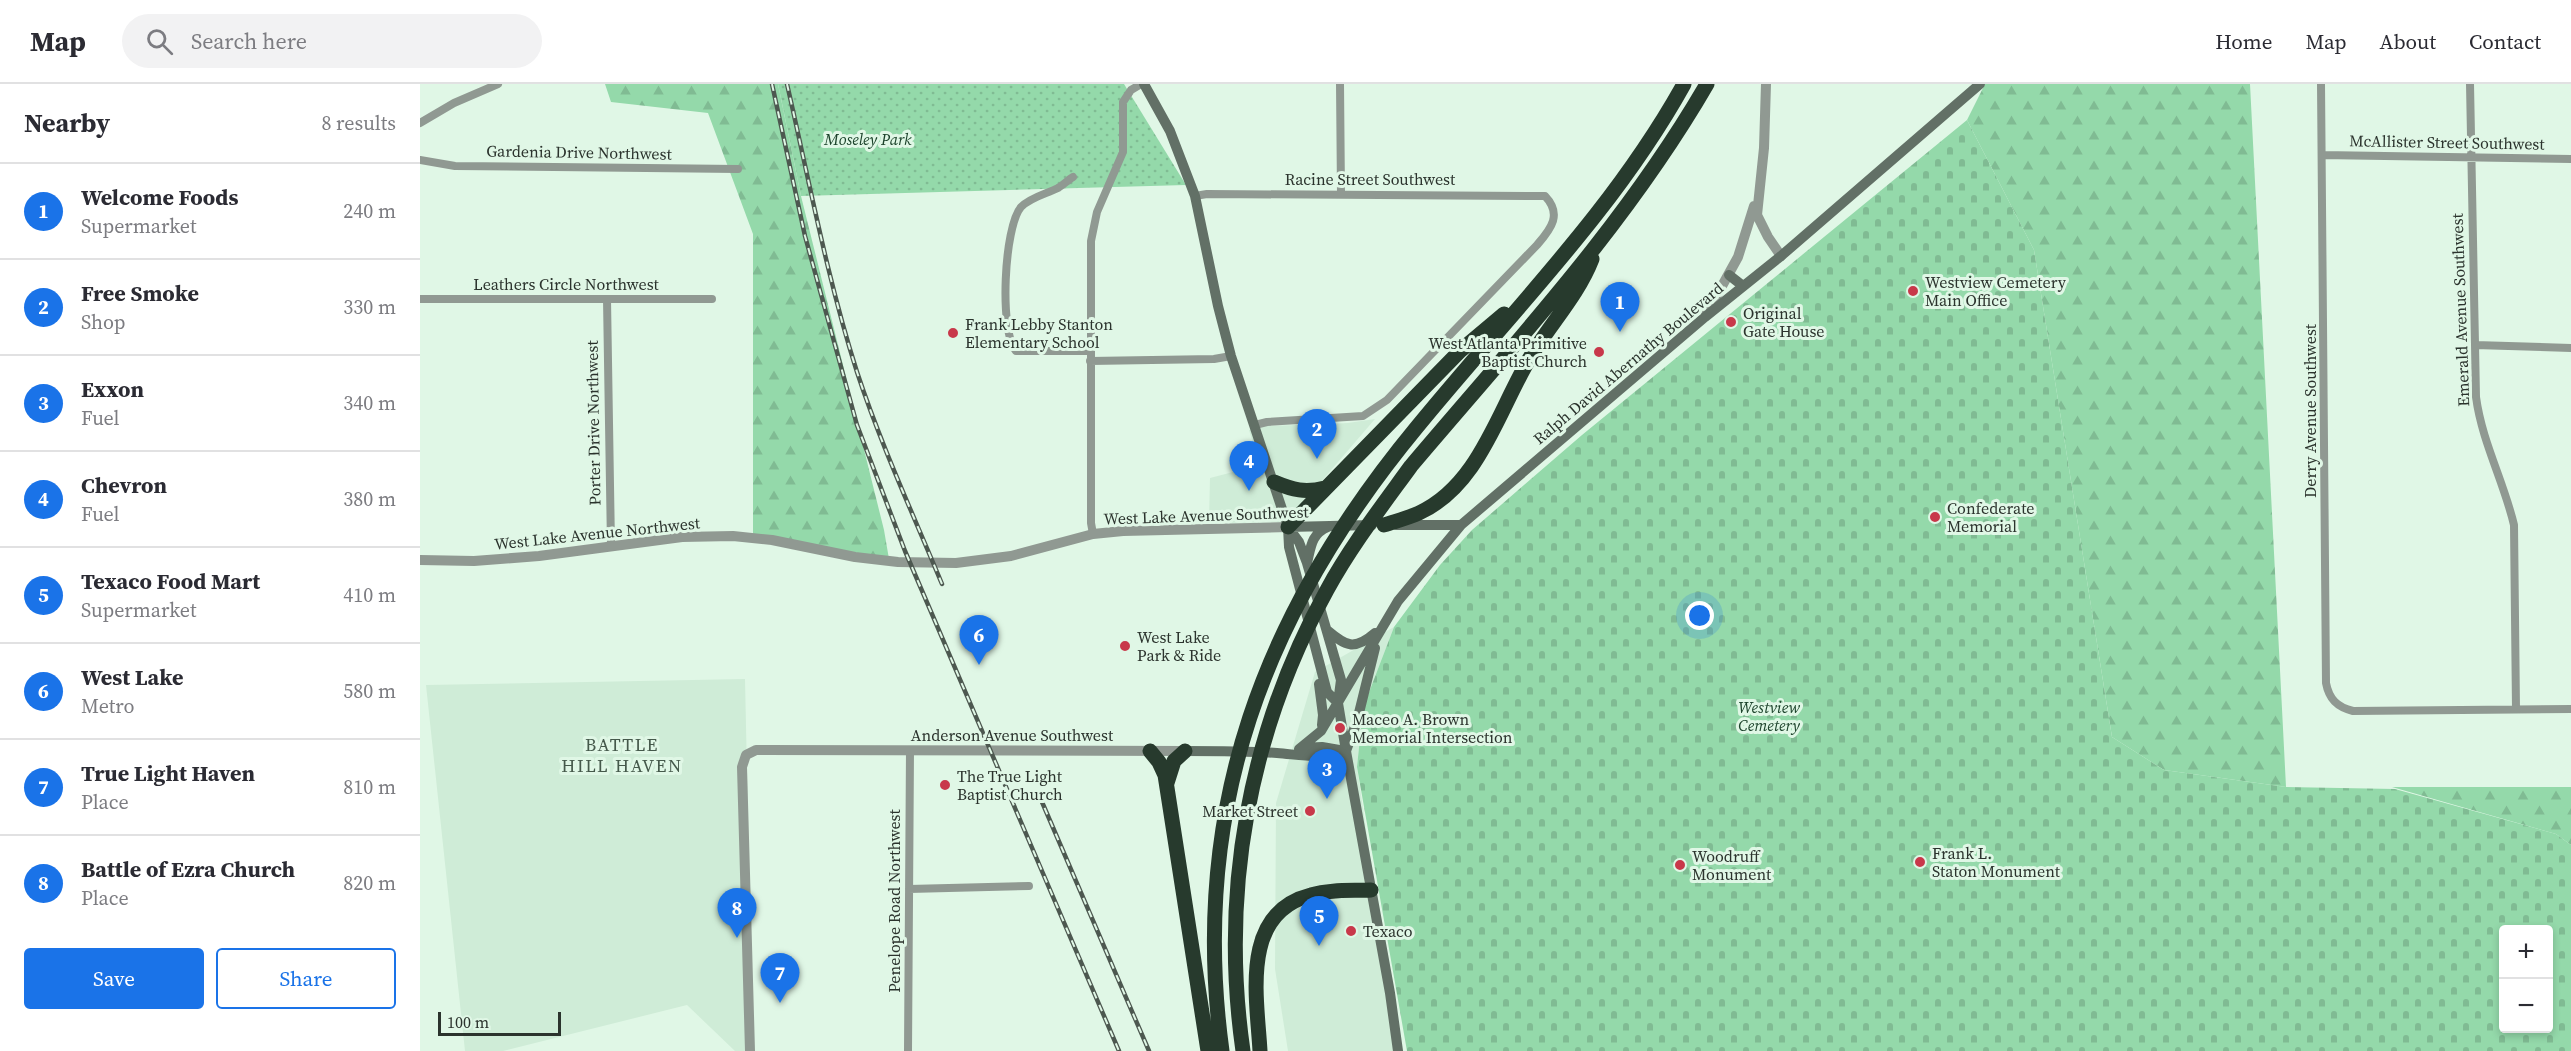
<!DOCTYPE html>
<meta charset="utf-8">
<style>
:root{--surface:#fff;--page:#f2f2f3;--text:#2b2b33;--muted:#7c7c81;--line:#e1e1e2;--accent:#1a73e8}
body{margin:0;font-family:"Source Serif 4",serif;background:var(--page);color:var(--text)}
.controls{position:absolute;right:18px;bottom:18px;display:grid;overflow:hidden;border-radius:6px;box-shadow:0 3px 9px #0003}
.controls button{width:54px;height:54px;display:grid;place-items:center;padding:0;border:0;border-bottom:2px solid var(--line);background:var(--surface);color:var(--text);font:30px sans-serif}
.scale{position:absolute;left:18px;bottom:15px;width:123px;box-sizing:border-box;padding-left:6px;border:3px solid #2b332d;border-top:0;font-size:16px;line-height:21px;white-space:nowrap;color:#2b332d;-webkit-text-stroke:4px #e0f7e6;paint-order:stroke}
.you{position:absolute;left:1280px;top:532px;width:21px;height:21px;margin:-15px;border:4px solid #fff;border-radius:50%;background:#1a73e8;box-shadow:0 0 0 9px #1a73e833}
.badge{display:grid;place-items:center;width:39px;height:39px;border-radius:50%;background:var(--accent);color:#fff;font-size:20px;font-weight:700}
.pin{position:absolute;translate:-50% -50px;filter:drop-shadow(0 2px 3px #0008)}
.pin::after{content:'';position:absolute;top:32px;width:21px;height:18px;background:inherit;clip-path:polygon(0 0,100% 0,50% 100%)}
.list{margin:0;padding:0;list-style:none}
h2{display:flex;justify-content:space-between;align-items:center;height:78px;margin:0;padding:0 24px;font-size:26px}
h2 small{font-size:20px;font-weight:400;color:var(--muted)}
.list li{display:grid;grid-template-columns:39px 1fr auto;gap:18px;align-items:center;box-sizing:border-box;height:96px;padding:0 24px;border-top:2px solid var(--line)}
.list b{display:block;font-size:22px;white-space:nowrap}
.list p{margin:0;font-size:20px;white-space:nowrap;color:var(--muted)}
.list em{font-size:20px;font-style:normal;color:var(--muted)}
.actions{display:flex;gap:12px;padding:18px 24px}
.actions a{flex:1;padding:14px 0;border:2px solid var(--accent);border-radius:6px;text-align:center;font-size:21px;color:var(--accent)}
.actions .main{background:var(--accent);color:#fff}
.icon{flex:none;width:33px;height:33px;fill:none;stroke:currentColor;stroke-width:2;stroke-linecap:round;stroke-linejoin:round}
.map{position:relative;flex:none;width:2151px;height:967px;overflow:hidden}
header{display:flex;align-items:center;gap:36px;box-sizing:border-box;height:84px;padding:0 30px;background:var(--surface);border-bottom:2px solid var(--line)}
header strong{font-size:28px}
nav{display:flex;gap:33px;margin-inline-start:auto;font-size:21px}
.search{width:420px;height:54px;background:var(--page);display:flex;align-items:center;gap:15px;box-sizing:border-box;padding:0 21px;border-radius:33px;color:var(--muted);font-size:22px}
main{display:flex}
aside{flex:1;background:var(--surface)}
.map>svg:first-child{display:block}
</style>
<header>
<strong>Map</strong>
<div class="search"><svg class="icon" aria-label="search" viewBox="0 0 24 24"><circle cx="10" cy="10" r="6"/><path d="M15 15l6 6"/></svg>Search here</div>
<nav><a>Home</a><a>Map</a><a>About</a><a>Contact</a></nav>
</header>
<main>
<aside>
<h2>Nearby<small>8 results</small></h2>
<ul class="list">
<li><span class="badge">1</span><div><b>Welcome Foods</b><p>Supermarket</p></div><em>240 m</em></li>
<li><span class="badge">2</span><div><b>Free Smoke</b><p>Shop</p></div><em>330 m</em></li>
<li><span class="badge">3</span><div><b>Exxon</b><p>Fuel</p></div><em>340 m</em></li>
<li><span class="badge">4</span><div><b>Chevron</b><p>Fuel</p></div><em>380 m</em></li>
<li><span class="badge">5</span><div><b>Texaco Food Mart</b><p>Supermarket</p></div><em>410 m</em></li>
<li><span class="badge">6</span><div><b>West Lake</b><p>Metro</p></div><em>580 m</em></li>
<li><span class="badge">7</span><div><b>True Light Haven</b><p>Place</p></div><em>810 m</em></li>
<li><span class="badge">8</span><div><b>Battle of Ezra Church</b><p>Place</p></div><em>820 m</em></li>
</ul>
<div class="actions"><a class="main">Save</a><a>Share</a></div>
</aside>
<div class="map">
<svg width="2151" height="967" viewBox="0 0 2151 967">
<defs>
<pattern id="grass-dots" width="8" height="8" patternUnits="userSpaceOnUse" patternTransform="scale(1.5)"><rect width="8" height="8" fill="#94d9aa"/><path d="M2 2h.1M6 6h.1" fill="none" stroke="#80bb93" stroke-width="1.8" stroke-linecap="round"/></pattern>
<pattern id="forest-firs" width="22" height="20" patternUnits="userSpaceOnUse" patternTransform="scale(1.5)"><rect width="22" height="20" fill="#94d9aa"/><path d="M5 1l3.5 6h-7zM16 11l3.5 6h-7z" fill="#80bb93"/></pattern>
<pattern id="cemetery-stones" width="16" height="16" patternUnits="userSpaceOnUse" patternTransform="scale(1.5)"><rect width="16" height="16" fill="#94d9aa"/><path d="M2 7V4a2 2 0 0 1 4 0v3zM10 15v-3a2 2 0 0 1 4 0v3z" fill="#80bb93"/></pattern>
</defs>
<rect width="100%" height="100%" fill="#e0f7e6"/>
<path fill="#cfecd7" d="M955,335L881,421L861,438L789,439L790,394L840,381L829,346L847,342L928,339Z
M974,543L943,624L937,683L978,967H868L855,885L856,719L895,588Z
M325,595L333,967H315L267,921L83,967H45L6,601Z"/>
<path fill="url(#grass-dots)" d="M358,0H704L766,101L381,112Z"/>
<path fill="url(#forest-firs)" d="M185,0H358L381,112L464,446L469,475L333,456V150L288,29L191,18Z
M1565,0H1830L1866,703L1744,686L1692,653L1614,166L1547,36Z
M1972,703H2151V761L2136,750Z"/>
<path fill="url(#cemetery-stones)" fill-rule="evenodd" d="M1547,36L1614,166L1692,653L1744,686L1866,703L1975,705L2136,750L2151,761V967H987L937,683L943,624L974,543L1020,481L1052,446L1162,351ZM2084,846H2128V944H2084Z"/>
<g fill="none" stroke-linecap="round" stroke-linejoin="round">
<path stroke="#909992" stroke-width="8" d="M920,0L921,110
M1901,0L1906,599C1909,615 1917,623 1933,627L2151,625
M2050,0L2056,313C2062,358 2084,398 2094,441L2096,625
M0,39L34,19L78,0
M1902,71L2151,75
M0,76L35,82L318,85
M653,93C648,96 643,101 638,104C626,110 611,113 601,123C584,143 579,248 596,267H670
M775,112L787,110L1125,112C1142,130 1132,144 1117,161L967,316L943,332L847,338L835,341
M0,215H292
M187,215L191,462
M2055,261L2151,264
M670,277L794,275L811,272
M673,450L671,439V157L677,128L703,68V18L711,6L721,0
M489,805L609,802
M488,967L490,666"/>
<path stroke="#909992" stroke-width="10" d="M1346,0L1344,64L1337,131L1348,153L1361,172
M1286,231L1318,173L1334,122
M0,476L54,477L119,472L262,453L313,452L352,456L435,473L478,478L536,479L591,472L673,450L703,447L868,443
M330,967L322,683L326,671L336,666L765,667"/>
<path stroke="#627066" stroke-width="10" d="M724,0L750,47L775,112L798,222L811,272L868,443L869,463L907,608L918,619
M1309,191L1323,202
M976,441H1041
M868,443L879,458L887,479L921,596L918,619L926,667L970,909L978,967
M868,443L952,441
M887,479C891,463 891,450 908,443
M907,546C926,562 934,567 955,549
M899,600L903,631L902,641
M881,664L902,663L925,667
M879,665L901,647L978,517L1041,441L1285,233L1361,172L1560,0
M765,667C795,667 827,667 857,669C882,671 902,676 926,667
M926,667L937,637L955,564"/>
<path stroke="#273a2d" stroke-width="15" d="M854,398C873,406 885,409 905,404
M964,441C976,437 988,434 999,429C1060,401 1079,324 1111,272C1131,239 1158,211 1172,175
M868,443L1040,267L1084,230
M730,667L739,678L745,691L788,967
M747,699L754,677L765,667
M802,967C769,725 844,528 997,343C1089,230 1193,128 1264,0
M823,967C800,807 829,648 907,506C931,462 962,422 991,382C1095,259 1206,140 1287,0
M840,967C837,913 820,829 891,811C911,805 932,807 951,806"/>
<g stroke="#4d5850" stroke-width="4.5">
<path id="rail" d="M352,0L385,152L437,341L485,467L699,967
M367,0C389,96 407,194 437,288C461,361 493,430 522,500
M619,711L729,967"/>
</g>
<use href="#rail" stroke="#e0f7e6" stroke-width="2" stroke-dasharray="7" stroke-linecap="butt"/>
</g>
<g fill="#c8384a" stroke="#e0f7e6" stroke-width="2">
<circle cx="1493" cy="207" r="6"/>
<circle cx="1311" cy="238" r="6"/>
<circle cx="533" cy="249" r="6"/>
<circle cx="1179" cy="268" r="6"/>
<circle cx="1515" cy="433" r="6"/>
<circle cx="705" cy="562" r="6"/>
<circle cx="920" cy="644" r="6"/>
<circle cx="525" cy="701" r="6"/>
<circle cx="890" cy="727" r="6"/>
<circle cx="1500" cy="778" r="6"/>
<circle cx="1260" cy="781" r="6"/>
<circle cx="931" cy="847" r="6"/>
</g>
<g text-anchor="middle" stroke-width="6" stroke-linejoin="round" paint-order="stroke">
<g font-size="16" font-style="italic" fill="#1c432b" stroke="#e0f7e6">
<text x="448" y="61">Moseley Park</text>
<text x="1349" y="629">Westview<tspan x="1349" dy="18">Cemetery</tspan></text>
</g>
<g font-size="16" fill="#2b332d" stroke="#e0f7e6">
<text transform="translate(2027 58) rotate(1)" y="6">McAllister Street Southwest</text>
<text transform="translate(159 68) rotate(1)" y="6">Gardenia Drive Northwest</text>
<text x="950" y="101">Racine Street Southwest</text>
<text x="146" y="206">Leathers Circle Northwest</text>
<text transform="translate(2040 226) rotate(-92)" y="6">Emerald Avenue Southwest</text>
<text transform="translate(1208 279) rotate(-40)" y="6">Ralph David Abernathy Boulevard</text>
<text transform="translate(1890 327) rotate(-90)" y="6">Derry Avenue Southwest</text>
<text transform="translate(173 339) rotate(-91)" y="6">Porter Drive Northwest</text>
<text transform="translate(786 431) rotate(-2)" y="6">West Lake Avenue Southwest</text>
<text transform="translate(177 449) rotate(-6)" y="6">West Lake Avenue Northwest</text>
<text x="592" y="657">Anderson Avenue Southwest</text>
<text transform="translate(474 817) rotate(-90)" y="6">Penelope Road Northwest</text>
</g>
<g font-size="16" fill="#2b332d" stroke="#e0f7e6" text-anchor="start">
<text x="1505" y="204">Westview Cemetery<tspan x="1505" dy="18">Main Office</tspan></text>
<text x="1323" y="235">Original<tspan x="1323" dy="18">Gate House</tspan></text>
<text x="545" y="246">Frank Lebby Stanton<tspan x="545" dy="18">Elementary School</tspan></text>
<text x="1167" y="265" text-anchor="end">West Atlanta Primitive<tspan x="1167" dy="18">Baptist Church</tspan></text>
<text x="1527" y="430">Confederate<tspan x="1527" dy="18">Memorial</tspan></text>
<text x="717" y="559">West Lake<tspan x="717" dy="18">Park &amp; Ride</tspan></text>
<text x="932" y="641">Maceo A. Brown<tspan x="932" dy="18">Memorial Intersection</tspan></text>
<text x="537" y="698">The True Light<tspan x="537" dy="18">Baptist Church</tspan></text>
<text x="878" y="733" text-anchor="end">Market Street</text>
<text x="1512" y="775">Frank L.<tspan x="1512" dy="18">Staton Monument</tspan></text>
<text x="1272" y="778">Woodruff<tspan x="1272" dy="18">Monument</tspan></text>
<text x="943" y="853">Texaco</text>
</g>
<g font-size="18" letter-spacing="1.5" fill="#45594b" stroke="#e0f7e6">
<text x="202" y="667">BATTLE<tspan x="202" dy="21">HILL HAVEN</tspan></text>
</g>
</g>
</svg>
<div class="controls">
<button>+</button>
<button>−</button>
</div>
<div class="scale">100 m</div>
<div class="you"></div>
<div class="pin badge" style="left:1200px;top:248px">1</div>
<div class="pin badge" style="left:897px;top:375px">2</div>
<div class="pin badge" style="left:907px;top:715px">3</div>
<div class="pin badge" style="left:829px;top:407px">4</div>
<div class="pin badge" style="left:899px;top:862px">5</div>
<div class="pin badge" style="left:559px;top:581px">6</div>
<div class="pin badge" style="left:360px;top:919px">7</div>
<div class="pin badge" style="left:317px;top:854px">8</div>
</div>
</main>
